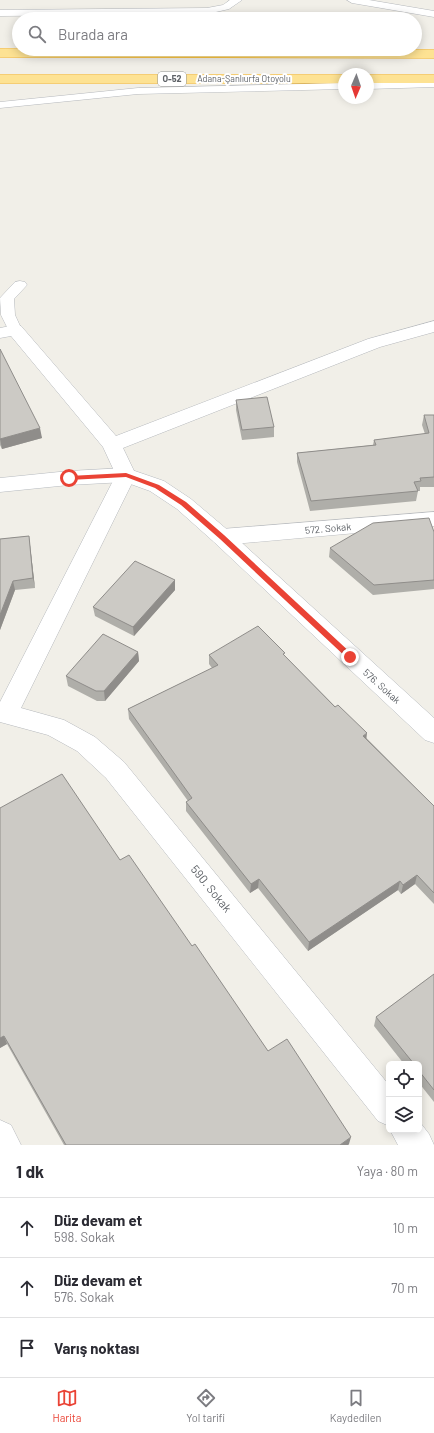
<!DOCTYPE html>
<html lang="tr">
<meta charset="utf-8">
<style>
:root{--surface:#fff;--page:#f2f2f3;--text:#2b2b33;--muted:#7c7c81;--line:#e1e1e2;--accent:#ea4335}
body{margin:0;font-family:Barlow,sans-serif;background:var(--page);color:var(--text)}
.controls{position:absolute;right:12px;bottom:12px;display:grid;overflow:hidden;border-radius:6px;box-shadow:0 2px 10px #0003}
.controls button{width:36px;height:36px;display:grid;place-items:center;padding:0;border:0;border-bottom:1px solid var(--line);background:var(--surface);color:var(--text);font:20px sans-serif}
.compass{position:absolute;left:338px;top:68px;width:36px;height:36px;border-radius:50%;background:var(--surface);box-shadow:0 2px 10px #0003;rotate:182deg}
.stop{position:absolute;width:12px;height:12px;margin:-9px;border:3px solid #ea4335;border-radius:50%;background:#fff}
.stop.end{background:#ea4335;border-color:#fff;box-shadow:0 1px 4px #0008}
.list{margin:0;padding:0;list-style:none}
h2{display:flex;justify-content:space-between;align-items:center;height:52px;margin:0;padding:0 16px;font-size:17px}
h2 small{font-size:13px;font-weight:400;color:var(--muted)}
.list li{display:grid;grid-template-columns:26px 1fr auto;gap:12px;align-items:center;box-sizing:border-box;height:60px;padding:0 16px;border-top:1px solid var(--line)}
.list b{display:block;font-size:15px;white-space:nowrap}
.list p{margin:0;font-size:13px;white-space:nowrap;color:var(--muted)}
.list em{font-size:13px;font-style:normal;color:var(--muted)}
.icon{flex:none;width:22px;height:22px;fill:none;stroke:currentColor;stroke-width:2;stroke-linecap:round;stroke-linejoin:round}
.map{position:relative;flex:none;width:434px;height:1145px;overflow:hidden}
.search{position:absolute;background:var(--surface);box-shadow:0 2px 10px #0003;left:12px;right:12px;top:12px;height:44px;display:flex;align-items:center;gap:10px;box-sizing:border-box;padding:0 14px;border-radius:22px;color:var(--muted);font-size:15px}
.sheet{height:232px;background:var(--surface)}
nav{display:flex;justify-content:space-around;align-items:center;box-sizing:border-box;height:56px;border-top:1px solid var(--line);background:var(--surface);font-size:11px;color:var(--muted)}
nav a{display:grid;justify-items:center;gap:2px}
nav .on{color:var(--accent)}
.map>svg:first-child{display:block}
</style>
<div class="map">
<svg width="434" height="1145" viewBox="0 0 434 1145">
<rect width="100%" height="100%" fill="#f1efe8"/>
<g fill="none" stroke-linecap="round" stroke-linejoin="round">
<g stroke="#b5b8bc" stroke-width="1">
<path id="lane" d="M230,0H242L229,9L207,14L0,16V10L207,8L223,5Z
M347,0H369L434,11V17L352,3Z
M434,81V87L368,89V83Z
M344,83V89L138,94L0,108V102L138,88Z
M20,281L25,282L27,285L14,299L15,315L22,330L20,333L15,334L10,333L1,315L0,298L15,282Z"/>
</g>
<g stroke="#b5b8bc" stroke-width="1">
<path id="street" d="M434,321V332L380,347L123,448L136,475L21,708L64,720L95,737L124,762L389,1085V1126L378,1121L106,778L77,751L48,735L0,722V702L116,475L103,447L11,336L0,338V328L15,325L21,326L116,436L368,339Z
M434,512V526L222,545L214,542L211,537L214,532L222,529Z
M0,1120L11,1125L21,1145H0Z
M419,1121L429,1134L434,1145H398L390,1130H419Z"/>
</g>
<g stroke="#b6babf" stroke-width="1">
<path id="secondary" d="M126,468L164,481L191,499L230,532L434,718V743L425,740L214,542L177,509L150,491L125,482L69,485L0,492V478L69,471Z"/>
</g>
<g stroke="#f9ab00" stroke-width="1">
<path id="highway" d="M0,49L434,50V58L0,57Z
M0,75H344V83H0Z
M368,75H434V83H368Z"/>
</g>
<use href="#lane" fill="#fff" fill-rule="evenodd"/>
<use href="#street" fill="#fff" fill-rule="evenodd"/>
<use href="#secondary" fill="#fff" fill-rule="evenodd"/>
<use href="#highway" fill="#fde293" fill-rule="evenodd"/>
</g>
<path fill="#afaea9" d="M0,349L42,438L2,449L0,445Z
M236,400L274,427V437L242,440L236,410Z
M424,415H434V487H420V491H418L416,501L310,511L297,462V453L373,445L374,440L425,434L422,425Z
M434,532V589L373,595L329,557L330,548Z
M29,536L30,545L35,588L15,590L0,630V539Z
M175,580V590L134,636L95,616L93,607Z
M138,652L139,661L105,701H97L68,686L66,676Z
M209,655L285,656L434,806V904L415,884L401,894L398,890L308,951L258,888L250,893L186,811V802L188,801L129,719L128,709L212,668L209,664Z
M0,808L120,860L192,946L268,1051L349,1144L348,1145H64L7,1044L0,1048Z
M434,974V1102L419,1083V1064H404L374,1026L376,1017Z"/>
<path fill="#8f8d8a" d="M40,428L42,438L2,449L0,439Z
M29,536L30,545L35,588L33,578Z
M175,580V590L134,636L133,627Z
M13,581L15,590L0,630V615Z
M138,652L139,661L105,701L104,691Z
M367,733L366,742L363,736Z
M417,875L415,884L401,894L403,885Z
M259,879L258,888L250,893L251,884Z
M400,881L398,890L308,951L309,942Z
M4,1036L7,1044L0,1048V1038Z
M351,1137L349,1144L348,1145H340Z"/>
<path fill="#cccac5" stroke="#8f8d8a" d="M0,349L40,428L0,439Z
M267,397L274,427L242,430L236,400Z
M424,415H434V477L420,478L421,481L414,482L418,491L311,501L297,453L376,445L374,440L429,433Z
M429,518L434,532V580L374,585L330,548L373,523Z
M29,536L33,578L13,581L0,615V539Z
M135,561L175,580L133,627L93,607Z
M258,626L285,653L283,654L335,707L338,705L367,733L363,736L434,806V893L417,875L403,885L400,881L309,942L259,879L251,884L186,802L192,798L128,709L218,665L209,655Z
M103,634L138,652L104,691H96L66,676Z
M62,774L120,860L129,855L192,946L195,944L268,1051L287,1039L351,1137L340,1145H66L4,1036L0,1038V808Z
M434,974V1090L419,1071V1064H414L376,1017Z"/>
<path fill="#ea4335" d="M126,473L159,485L186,502L224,535L353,655V659H348L220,539L181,505L155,488L126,477L69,480L66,478L69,476Z"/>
<g text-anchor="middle" stroke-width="4" stroke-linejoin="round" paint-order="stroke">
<rect fill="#fff" stroke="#8f9295" stroke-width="1" x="158" y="72" width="28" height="14" rx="3"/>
<g font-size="9" font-weight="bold" fill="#5f6368">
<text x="172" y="82">O-52</text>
</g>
<g font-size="9" fill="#5f6368" stroke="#fff">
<text x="244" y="82">Adana-Şanlıurfa Otoyolu</text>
</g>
<g font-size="10" fill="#5f6368" stroke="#fff">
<text transform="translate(328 528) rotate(-5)" y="4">572. Sokak</text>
<text transform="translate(382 686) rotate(42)" y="4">576. Sokak</text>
</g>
<g font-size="12" fill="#5f6368" stroke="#fff">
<text transform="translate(211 889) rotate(51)" y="4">590. Sokak</text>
</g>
</g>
</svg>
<div class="controls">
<button><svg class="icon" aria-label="locate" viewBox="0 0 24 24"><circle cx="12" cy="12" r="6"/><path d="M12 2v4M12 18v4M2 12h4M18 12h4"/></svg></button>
<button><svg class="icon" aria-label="layers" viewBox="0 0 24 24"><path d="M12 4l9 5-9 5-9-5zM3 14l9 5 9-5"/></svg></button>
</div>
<svg class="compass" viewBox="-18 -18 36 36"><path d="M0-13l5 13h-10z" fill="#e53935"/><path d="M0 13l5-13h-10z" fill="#7c7c81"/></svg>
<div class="stop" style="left:69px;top:478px"></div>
<div class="stop end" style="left:350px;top:657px"></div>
<div class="search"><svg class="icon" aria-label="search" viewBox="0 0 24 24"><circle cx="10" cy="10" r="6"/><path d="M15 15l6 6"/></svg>Burada ara</div>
</div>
<section class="sheet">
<h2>1 dk<small>Yaya · 80 m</small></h2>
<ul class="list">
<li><svg class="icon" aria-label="ahead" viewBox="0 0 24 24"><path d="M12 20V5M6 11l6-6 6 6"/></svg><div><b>Düz devam et</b><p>598. Sokak</p></div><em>10 m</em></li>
<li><svg class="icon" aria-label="ahead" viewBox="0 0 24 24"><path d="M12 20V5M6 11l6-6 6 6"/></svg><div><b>Düz devam et</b><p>576. Sokak</p></div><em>70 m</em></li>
<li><svg class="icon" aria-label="arrive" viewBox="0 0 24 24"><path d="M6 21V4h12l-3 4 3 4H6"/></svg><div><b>Varış noktası</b></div></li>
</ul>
</section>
<nav>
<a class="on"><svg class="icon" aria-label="map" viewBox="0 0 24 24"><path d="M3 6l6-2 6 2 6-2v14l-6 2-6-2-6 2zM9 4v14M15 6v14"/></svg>Harita</a>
<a><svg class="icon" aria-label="directions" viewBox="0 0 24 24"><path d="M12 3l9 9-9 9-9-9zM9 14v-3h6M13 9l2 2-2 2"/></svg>Yol tarifi</a>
<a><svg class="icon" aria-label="saved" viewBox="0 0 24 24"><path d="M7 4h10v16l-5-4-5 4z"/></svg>Kaydedilen</a>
</nav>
